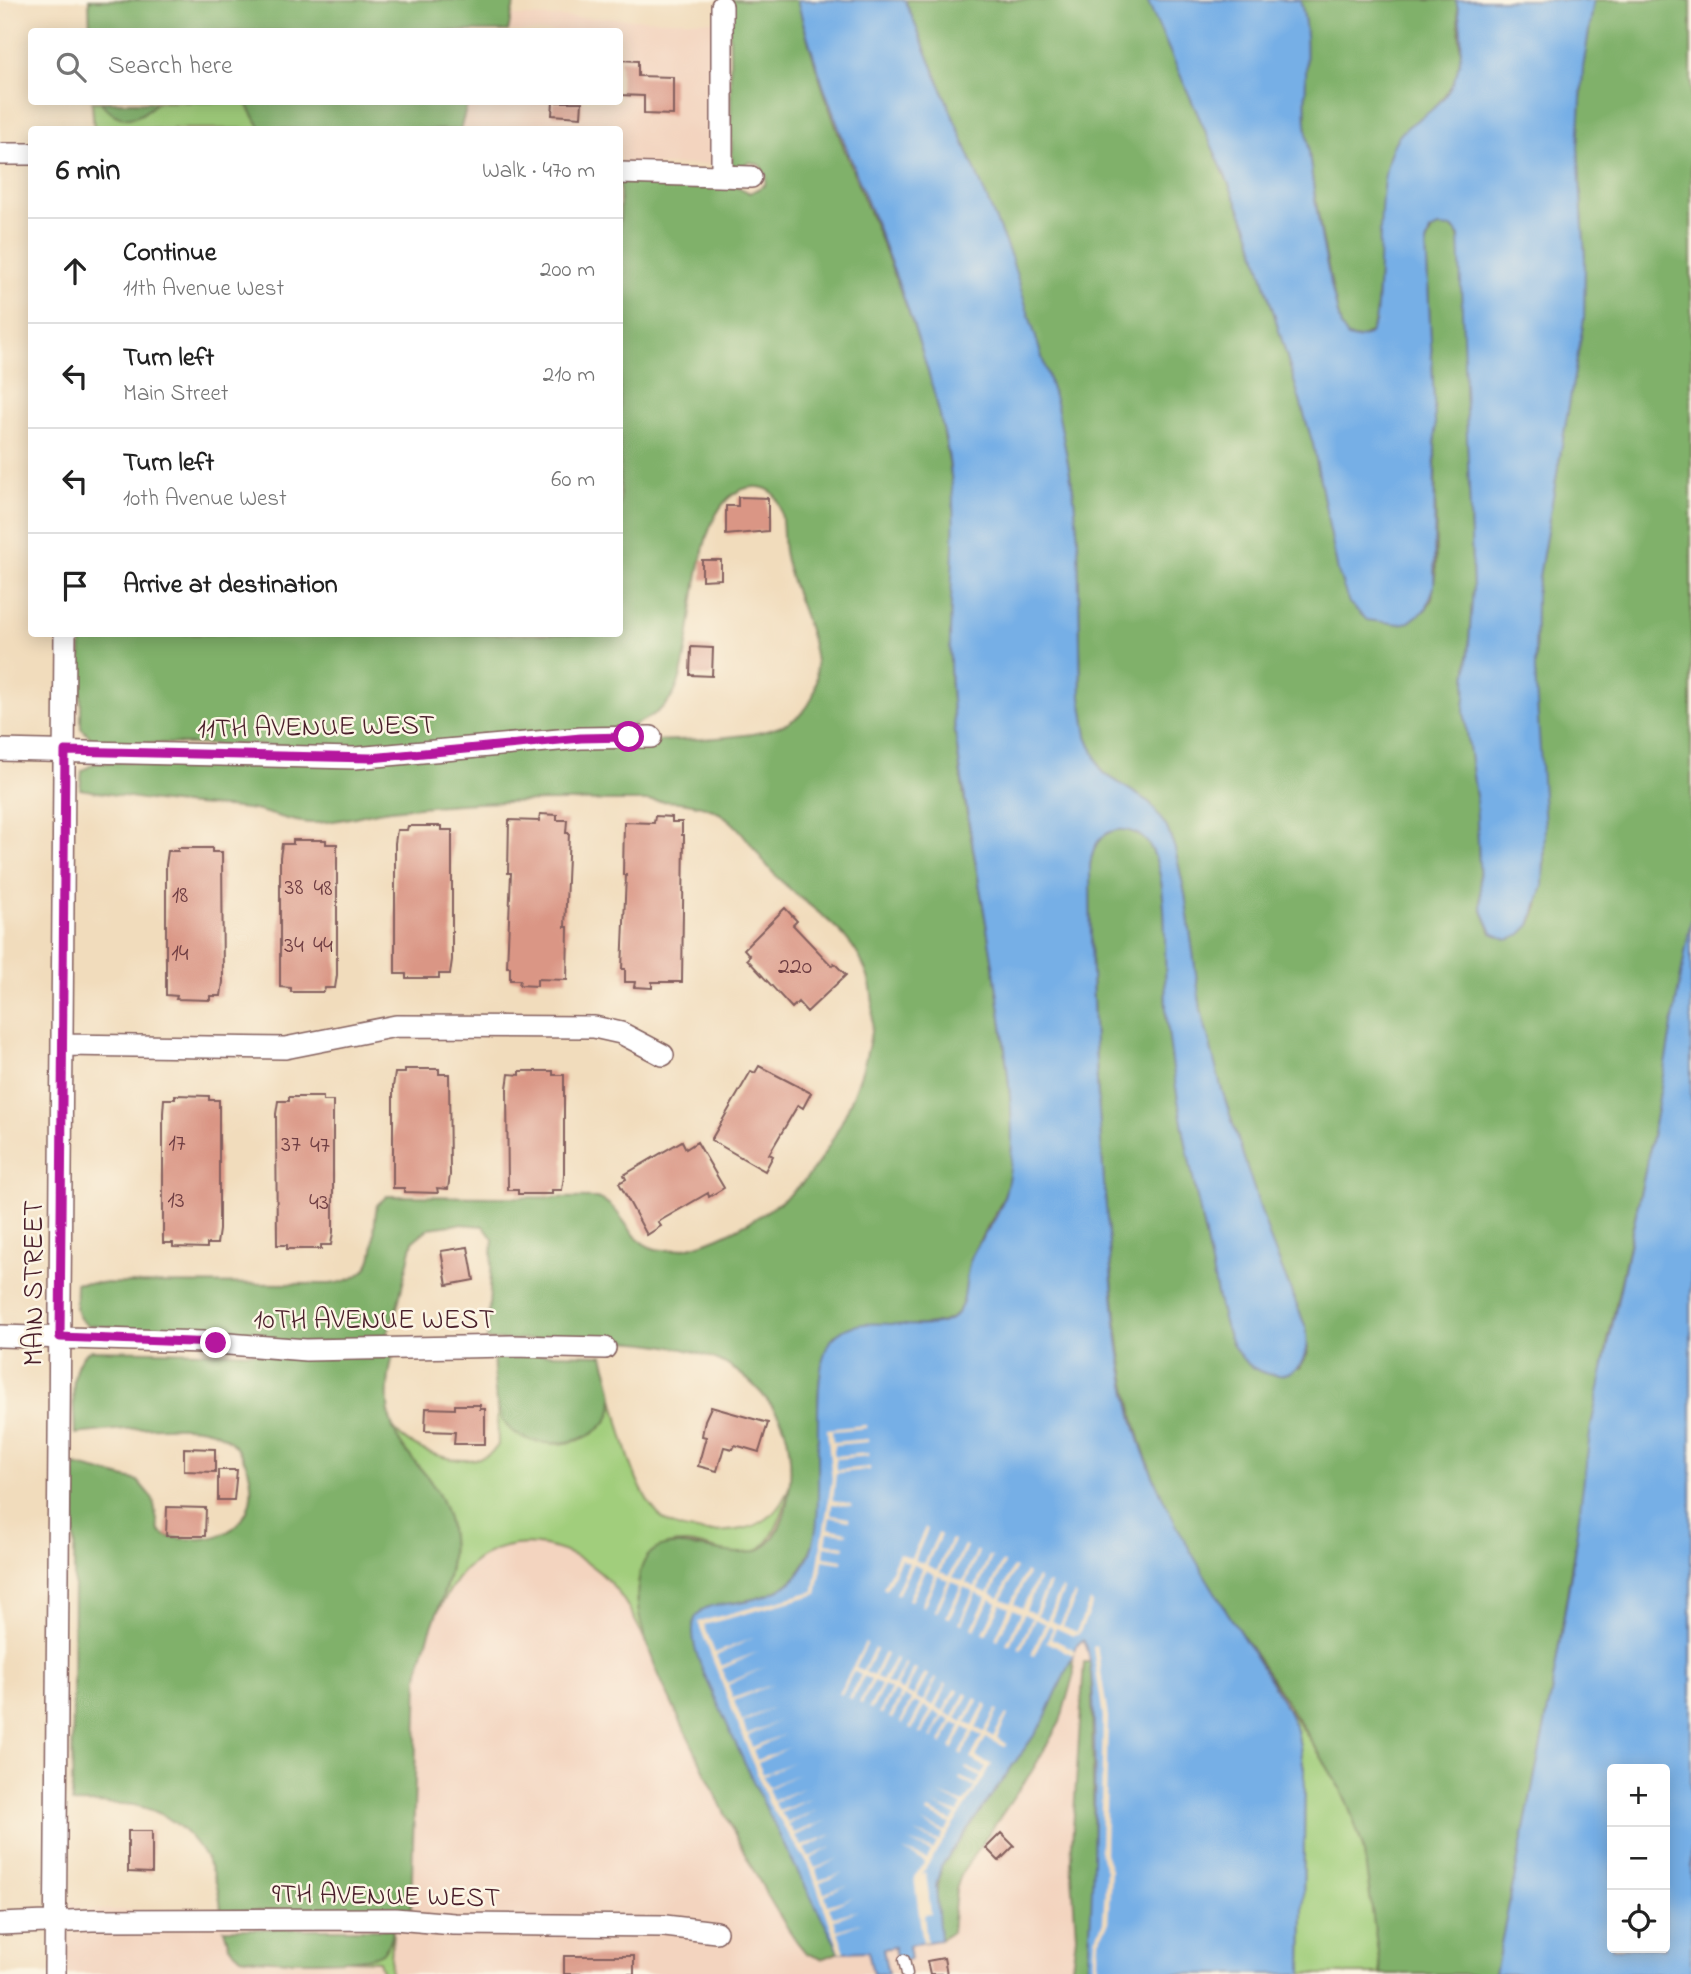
<!DOCTYPE html>
<meta charset="utf-8">
<style>
:root{--surface:#fff;--page:#f2f2f2;--text:#222;--muted:#767676;--line:#e0e0e0}
body{margin:0;font-family:"Indie Flower",sans-serif;background:var(--page);color:var(--text)}
.controls{position:absolute;right:21px;bottom:21px;display:grid;overflow:hidden;border-radius:7px;box-shadow:0 4px 18px #0003}
.controls button{width:63px;height:63px;display:grid;place-items:center;padding:0;border:0;border-bottom:2px solid var(--line);background:var(--surface);color:var(--text);font:35px sans-serif}
.stop{position:absolute;width:21px;height:21px;margin:-16px;border:5px solid #b5179e;border-radius:50%;background:#fff}
.stop.end{background:#b5179e;border-color:#fff;box-shadow:0 2px 7px #0008}
.list{margin:0;padding:0;list-style:none}
h2{display:flex;justify-content:space-between;align-items:center;height:91px;margin:0;padding:0 28px;font-size:30px}
h2 small{font-size:23px;font-weight:400;color:var(--muted)}
.list li{display:grid;grid-template-columns:46px 1fr auto;gap:21px;align-items:center;box-sizing:border-box;height:105px;padding:0 28px;border-top:2px solid var(--line)}
.list b{display:block;font-size:26px;white-space:nowrap}
.list p{margin:0;font-size:23px;white-space:nowrap;color:var(--muted)}
.list em{font-size:23px;font-style:normal;color:var(--muted)}
.icon{flex:none;width:38px;height:38px;fill:none;stroke:currentColor;stroke-width:2;stroke-linecap:round;stroke-linejoin:round}
.map{position:relative;flex:none;width:1691px;height:1974px;overflow:hidden}
.search{position:absolute;background:var(--surface);box-shadow:0 4px 18px #0003;left:28px;top:28px;width:595px;height:77px;display:flex;align-items:center;gap:18px;box-sizing:border-box;padding:0 24px;border-radius:7px;color:var(--muted);font-size:26px}
.panel{position:absolute;background:var(--surface);box-shadow:0 4px 18px #0003;left:28px;top:126px;width:595px;height:511px;border-radius:7px}
.map>svg:first-child{display:block}
</style>
<div class="map">
<svg width="1691" height="1974" viewBox="0 0 1691 1974">
<rect width="100%" height="100%" fill="#fcf5e5"/>
<filter id="ink" filterUnits="userSpaceOnUse"><feTurbulence type="fractalNoise" baseFrequency=".0143" numOctaves="2"/><feDisplacementMap in="SourceGraphic" scale="14" xChannelSelector="R" yChannelSelector="G"/><feConvolveMatrix kernelMatrix="1 2 1 2 8 2 1 2 1" color-interpolation-filters="sRGB"/></filter>
<filter id="wash" filterUnits="userSpaceOnUse"><feTurbulence type="fractalNoise" baseFrequency=".00686" numOctaves="4" result="noise"/><feDisplacementMap in="SourceGraphic" scale="28" xChannelSelector="R" yChannelSelector="G"/><feGaussianBlur stdDeviation="1.57" result="paint"/><feColorMatrix in="noise" values="0 0 0 0 0 0 0 0 0 0 0 0 0 0 0 0 0 1.4 0 .05"/><feComposite in="paint" operator="in"/></filter>
<g filter="url(#wash)">
<rect width="100%" height="100%" fill="#f1dcbc"/>
<path fill="#f3d4bf" d="M436,14L714,21L712,164L620,166V130H434L435,102H620V32L436,31Z
M382,1537L814,1541L719,1604L800,1877L840,1952L868,1951L873,1974H66L71,1895L73,1902L82,1910H379Z
M1081,1640L1087,1645L1092,1693L1094,1844L1087,1974H888L882,1949L894,1946L898,1962L911,1959L908,1945L940,1940L937,1906L1056,1696Z"/>
<path fill="#a1ce7b" stroke="#767653" stroke-width="2" d="M92,102H435L434,129H94Z
M607,1373C618,1414 631,1497 667,1522C685,1534 716,1533 736,1530C765,1527 780,1511 790,1485C760,1616 711,1514 652,1552C627,1582 639,1625 653,1657C641,1633 631,1607 613,1586C579,1545 512,1527 469,1566C455,1578 447,1596 438,1611C455,1568 460,1517 427,1479C412,1460 395,1445 389,1421C401,1450 478,1478 498,1445L497,1398C505,1453 590,1459 611,1412Z
M1284,1703C1306,1734 1329,1765 1345,1799C1370,1851 1379,1917 1381,1974H1302L1305,1775L1297,1730Z
M393,1931L390,1974H383L379,1961L347,1960C369,1958 387,1956 393,1931Z"/>
<path fill="#80b16b" stroke="#65684b" stroke-width="2" d="M89,0H515L508,31L90,32Z
M729,0H797C811,53 827,105 847,156C880,242 919,325 940,415C949,457 956,499 956,541C955,591 947,640 951,690C960,809 991,925 1004,1043C1009,1087 1017,1133 1009,1177C1004,1209 983,1229 971,1257C964,1275 970,1298 956,1314C937,1336 868,1316 834,1336C830,1347 823,1359 821,1371C810,1434 837,1508 803,1566C774,1618 703,1589 693,1625C694,1658 713,1691 726,1721C760,1800 800,1876 840,1952L821,1959L806,1953L797,1942C756,1883 726,1816 695,1751C677,1713 654,1672 643,1630C638,1614 636,1595 639,1578C649,1515 719,1563 756,1551C795,1538 798,1445 779,1416C765,1395 745,1374 722,1362C662,1333 554,1340 487,1340L493,1239L483,1226L459,1224L429,1228L413,1241L397,1308L384,1342L298,1343L88,1325C72,1317 76,1299 76,1283L330,1284C386,1276 369,1247 377,1205L387,1196L597,1198C626,1207 628,1248 663,1250C704,1252 779,1210 805,1180C842,1137 886,1036 869,980C854,929 812,912 777,877C756,856 742,822 713,810C687,799 654,801 627,801C549,800 469,801 391,810C365,813 339,823 312,823C289,823 269,811 247,809C222,806 197,806 173,803C142,800 111,794 80,789L82,771L95,763L703,739C782,734 839,724 808,627C800,601 788,577 784,551C781,529 788,486 755,487C684,489 700,655 672,697C661,713 645,720 629,727L426,749L95,742L81,728V634H620V181L738,187L750,193L765,185L766,176L760,165L750,162L738,168L732,165Z
M905,0H1147L1248,227L1313,444L1338,572L1409,622L1426,609L1432,599L1436,570L1435,422L1426,243L1433,228L1448,226L1456,231L1460,242L1473,588L1464,711L1476,796L1481,908L1491,933L1530,925L1538,907L1545,859L1535,671L1536,594L1584,319L1585,259L1578,147L1583,68L1594,0H1691V920L1650,1148L1607,1345L1550,1700L1495,1974H1381L1363,1847L1346,1800C1288,1692 1205,1596 1156,1483C1119,1397 1114,1300 1106,1209C1097,1094 1090,980 1090,866C1091,855 1094,845 1102,837C1118,823 1142,831 1151,848C1172,887 1162,976 1167,1022C1177,1115 1200,1207 1218,1299L1233,1345L1248,1363L1300,1368L1308,1353L1306,1328L1271,1242L1221,1087L1201,1010L1185,894L1175,849L1167,828L1150,803L1102,772L1087,736L1081,698L1078,539L1073,489L1057,406L1011,257Z
M1300,0H1456L1457,4L1461,54L1456,80L1386,171L1376,318L1371,331L1360,339L1348,337L1341,327C1326,261 1312,192 1306,124C1303,85 1312,38 1300,0Z
M101,102H157C138,121 119,126 101,102Z
M246,102H468L460,130L261,129Z
M92,1350L393,1355C368,1462 437,1450 450,1529C459,1583 425,1626 418,1678L411,1910L221,1911C218,1861 184,1814 133,1805C113,1802 92,1804 72,1803L75,1465L138,1481L153,1499L159,1531C167,1539 178,1538 189,1539C276,1543 262,1443 208,1430C180,1422 107,1431 75,1434C75,1410 65,1359 92,1350Z
M493,1353L603,1355C607,1373 617,1396 611,1413C597,1449 523,1454 504,1422C492,1403 495,1374 493,1353Z
M1072,1657L1074,1673L1060,1722L1032,1771L962,1872L956,1890L952,1932L940,1940L936,1897L941,1867L1042,1724Z
M1084,1662H1090L1092,1693L1094,1875L1087,1974H1071L1076,1936L1071,1859Z
M224,1929H393C392,1938 389,1947 382,1953C368,1964 261,1962 241,1957L229,1946Z"/>
<path fill="#76afe6" stroke="#606788" stroke-width="2" fill-rule="evenodd" d="M797,0H905L1011,257L1057,406L1073,489L1078,539L1081,698L1087,736L1102,772L1150,803L1167,828L1175,849L1185,894L1201,1010L1221,1087L1271,1242L1306,1328C1316,1378 1271,1388 1243,1359C1228,1344 1223,1319 1218,1299C1200,1207 1177,1115 1167,1022C1162,976 1172,887 1151,848C1142,831 1118,823 1102,837C1094,845 1091,855 1090,865C1090,984 1097,1101 1107,1219C1113,1296 1117,1381 1144,1454C1178,1543 1235,1622 1284,1703L1297,1730L1305,1775L1302,1974H1087C1092,1931 1103,1660 1083,1640L1078,1644L1042,1724L941,1867L936,1885L940,1940L909,1945L911,1959L897,1962L894,1947L883,1949L888,1974H873L868,1951L840,1952C798,1874 758,1795 722,1713C712,1689 692,1656 693,1629C693,1621 695,1616 702,1610C711,1604 724,1604 734,1603C783,1596 808,1580 816,1529C823,1487 809,1370 830,1342C856,1306 912,1336 947,1321C970,1310 963,1281 970,1261C975,1244 990,1230 998,1213C1006,1197 1009,1178 1011,1160C1014,1123 1009,1085 1005,1049C995,960 976,874 963,785C955,738 949,690 950,642C950,572 960,512 946,442C914,289 837,151 797,0Z
M1147,0H1300C1312,38 1303,85 1306,124C1312,192 1324,261 1341,327L1348,337L1356,339L1369,335L1375,323C1383,273 1374,185 1394,144C1402,128 1415,122 1429,112C1465,84 1466,41 1456,0H1594L1583,68L1578,147L1585,259L1584,319L1536,594L1535,671L1545,827L1543,886L1530,925L1519,936L1508,940L1492,933L1481,908L1476,796L1464,711L1473,588L1459,236L1453,228L1438,227L1430,231L1426,243L1435,422L1434,587L1426,609L1409,622L1399,624L1367,620L1349,603L1338,572L1313,444L1248,227Z
M1691,920V1974H1495L1550,1700L1572,1568L1591,1426L1650,1148ZM1665,1769V1948H1612V1769Z"/>
<path fill="#f1dcbc" d="M866,1425V1428L832,1431L833,1442L868,1439V1442L834,1445V1456L869,1453V1456L835,1459L836,1470L870,1467V1470L836,1473L833,1500L852,1504L851,1506L832,1504L831,1515L849,1518V1521L830,1517L828,1528L847,1532V1534L828,1532L826,1543L845,1546L844,1549L825,1546L824,1557L842,1560V1563L823,1560L817,1594L704,1625L715,1653L755,1637L716,1656L721,1666L760,1651L722,1669L727,1683L767,1666L728,1685L733,1698L774,1684L734,1701L742,1721L774,1707L743,1723L747,1734L779,1721L748,1736L752,1747L785,1734L753,1750L757,1760L790,1747L758,1763L763,1774L795,1761L763,1776L768,1787L800,1773L768,1789L773,1800L806,1787L774,1802L779,1811L813,1798L781,1813L787,1822L820,1809L788,1824L794,1833L827,1820L795,1836L802,1846L835,1833L804,1849L809,1857L834,1846L810,1859L815,1868L839,1858L816,1870L819,1880L844,1873L820,1883L824,1893L849,1885L825,1895L828,1905L854,1897L829,1908L833,1917L859,1910L834,1920L837,1930L864,1922L838,1932L845,1952H840L809,1865L769,1804L698,1622L814,1591L832,1479L827,1429Z
M925,1528L928,1529L915,1560L924,1564L938,1533L941,1535L927,1565L937,1570L951,1539L954,1540L940,1572L950,1575L964,1545L967,1546L953,1577L963,1581L977,1550L979,1552L966,1583L975,1587L989,1556L992,1557L978,1589L988,1593L1002,1562L1005,1563L991,1594L999,1598L1013,1567L1016,1568L1002,1599L1011,1603L1025,1572L1028,1574L1014,1604L1022,1608L1037,1577L1039,1579L1026,1610L1034,1613L1048,1583L1051,1584L1037,1615L1047,1620L1061,1588L1064,1590L1051,1621L1060,1625L1074,1594L1077,1596L1063,1626L1076,1632L1090,1601L1093,1603L1079,1634L1073,1636L1056,1628L1051,1638L1075,1650L1073,1655L1046,1642L1053,1628L1049,1625L1034,1656L1031,1655L1045,1624L1035,1619L1021,1650L1018,1649L1032,1618L1024,1614L1010,1645L1006,1644L1021,1613L1013,1609L998,1640L995,1639L1009,1608L1001,1604L986,1635L983,1633L997,1603L990,1599L975,1630L972,1628L986,1598L976,1593L962,1624L959,1623L973,1592L964,1587L950,1618L946,1617L961,1586L951,1581L937,1612L934,1611L948,1580L938,1576L924,1607L921,1606L935,1575L926,1570L911,1601L908,1600L922,1569L913,1564L898,1595L895,1594L909,1563L901,1559L886,1590L883,1588L899,1553L911,1558Z
M865,1643L867,1644L856,1667L863,1671L874,1648L877,1649L865,1672L873,1676L884,1653L887,1654L876,1677L882,1681L895,1658L897,1659L886,1683L893,1686L905,1663L907,1664L896,1687L903,1691L914,1668L917,1669L906,1693L913,1696L925,1673L928,1675L916,1698L923,1701L935,1678L937,1679L926,1702L933,1706L945,1683L947,1684L936,1708L943,1711L955,1688L958,1690L946,1713L953,1717L965,1693L968,1695L956,1718L963,1722L975,1698L978,1700L966,1723L973,1726L985,1703L988,1705L976,1728L984,1732L996,1709L998,1710L987,1733L993,1737L1006,1714L1008,1715L997,1738L1007,1744L1005,1747L986,1738L976,1757L992,1765L922,1874H926L931,1914L924,1915L927,1942L923,1943L914,1877L925,1862L902,1850L927,1859L931,1852L908,1841L933,1850L937,1843L914,1832L939,1841L943,1833L920,1822L945,1831L950,1824L927,1813L928,1810L952,1821L956,1815L933,1804L958,1813L962,1805L939,1794L964,1803L975,1787L959,1779L960,1777L976,1784L981,1777L965,1769L966,1767L982,1774L986,1767L970,1759L982,1736L974,1732L962,1755L960,1753L971,1731L964,1727L952,1750L950,1748L961,1726L954,1722L942,1745L940,1743L951,1720L944,1717L932,1739L930,1738L941,1716L934,1711L922,1734L919,1733L931,1710L924,1706L912,1729L909,1728L921,1705L914,1702L902,1724L900,1723L911,1700L904,1696L892,1719L889,1718L901,1695L894,1691L882,1714L879,1713L891,1690L884,1686L872,1709L869,1708L881,1685L874,1681L862,1704L859,1703L871,1680L864,1676L852,1699L849,1698L861,1675L854,1671L842,1694L839,1693Z
M1097,1646L1108,1717L1105,1853L1111,1870L1108,1924L1099,1940L1097,1974H1093L1095,1939L1103,1922L1106,1871L1100,1854L1103,1717L1093,1647Z"/>
<g id="blocks">
<path fill="#da9685" d="M620,60L638,61V76L673,77V115L644,114V96L620,95Z
M553,102H582L581,117L552,115Z
M738,497L768,498V531L726,535V506H738Z
M702,560H721V579L702,580Z
M691,647L713,648L712,676L690,675Z
M540,814L557,815V820H567L566,833H569L565,927H568L567,980L537,979V986L519,985L520,980H510V967H507L511,873H508L509,820L539,821Z
M655,816L672,817V822H682V835H684L682,982H652V988L634,987L635,982H625V969H622L626,875H623L624,822L654,823Z
M408,826H441V830H452V960L450,974H439V978H406V974H395V843L397,830H407Z
M293,840H326V844H337V975L335,988H325L324,992H291V988L280,987V857L282,844H293Z
M178,848H212V852H222L223,982L221,996H210V1000L176,999L177,996L166,995V865L168,851H178Z
M785,908L797,921L793,925L832,966L834,963L846,975L807,1012L798,1002L792,1008L747,959L750,956L744,949Z
M759,1066L811,1093L803,1108L798,1105L769,1154L773,1156L765,1171L711,1140L751,1071L755,1073Z
M405,1069H439V1074H449L450,1175L448,1189L437,1188L438,1193L404,1192V1188H393V1087L395,1073H405Z
M520,1071H553V1075H564V1176L562,1190H552V1194H518V1190H508L507,1088L509,1074L520,1075Z
M175,1095L209,1096V1100H219V1230L217,1244H207V1248L173,1247V1243H163V1113L164,1099H175Z
M289,1097H323V1101H333V1232L331,1245H321V1249H287V1245H277L276,1114L278,1101H289Z
M682,1141L686,1149L697,1142L724,1188L709,1197L708,1193L658,1222L661,1226L647,1235L619,1183L626,1179L624,1175Z
M468,1247L474,1280L447,1285L441,1251Z
M455,1405H480V1409H485V1444H454L455,1432L425,1431L426,1408L455,1409Z
M711,1407L768,1423L759,1452L735,1445L733,1449L724,1447L717,1471L698,1466L706,1437L702,1436L705,1420Z
M184,1448L215,1449V1472L184,1471Z
M218,1470H237L234,1500H218Z
M167,1507L206,1508L205,1536H166Z
M128,1831H152V1873L128,1872Z
M1001,1833L1014,1846L999,1861L986,1848Z
M564,1956H634V1974H564Z
M944,1958L947,1974H930L927,1961Z"/>
</g>
</g>
<g filter="url(#ink)">
<use href="#blocks" fill-opacity="0" stroke="#84615e" stroke-width="2"/>
<g fill="none" stroke-linecap="round" stroke-linejoin="round">
<g stroke="#84615e" stroke-width="13">
<path id="lane" d="M904,1960L907,1974"/>
</g>
<g stroke="#84615e" stroke-width="24">
<path id="street" d="M722,6V176
M0,154H32
M620,173L751,177
M0,750L355,758L581,738L651,737
M62,1045L285,1048L396,1026L594,1027L621,1033L663,1055
M0,1336L203,1342L306,1350L511,1346L605,1348
M0,1924L92,1920L395,1919L454,1924L665,1926L716,1932
M55,1974L65,634"/>
</g>
<use href="#lane" stroke="#fff" stroke-width="10"/>
<use href="#street" stroke="#fff" stroke-width="21"/>
</g>
</g>
<g fill="none" stroke-linecap="round" stroke-linejoin="round" filter="url(#ink)">
<path stroke="#b5179e" stroke-width="9" d="M216,1343L60,1337L65,751L371,758L581,738L629,737"/>
</g>
<g text-anchor="middle" stroke-width="5" stroke-linejoin="round" paint-order="stroke">
<g font-size="24" fill="#6e3d42">
<text x="294" y="894">38</text>
<text x="323" y="895">48</text>
<text x="180" y="902">18</text>
<text x="294" y="952">34</text>
<text x="323" y="952">44</text>
<text x="180" y="960">14</text>
<text x="795" y="973">220</text>
<text x="177" y="1150">17</text>
<text x="291" y="1151">37</text>
<text x="320" y="1152">47</text>
<text x="176" y="1207">13</text>
<text x="319" y="1209">43</text>
</g>
<g font-size="28" fill="#4a1f2b" stroke="#fcf5e5">
<text transform="translate(316 725) rotate(-1)" y="10">11TH AVENUE WEST</text>
<text transform="translate(32 1283) rotate(-90)" y="10">MAIN STREET</text>
<text x="374" y="1328">10TH AVENUE WEST</text>
<text transform="translate(386 1894) rotate(1)" y="10">9TH AVENUE WEST</text>
</g>
</g>
</svg>
<div class="controls">
<button>+</button>
<button>−</button>
<button><svg class="icon" aria-label="locate" viewBox="0 0 24 24"><circle cx="12" cy="12" r="6"/><path d="M12 2v4M12 18v4M2 12h4M18 12h4"/></svg></button>
</div>
<div class="stop" style="left:629px;top:737px"></div>
<div class="stop end" style="left:216px;top:1343px"></div>
<div class="search"><svg class="icon" aria-label="search" viewBox="0 0 24 24"><circle cx="10" cy="10" r="6"/><path d="M15 15l6 6"/></svg>Search here</div>
<section class="panel">
<h2>6 min<small>Walk · 470 m</small></h2>
<ul class="list">
<li><svg class="icon" aria-label="ahead" viewBox="0 0 24 24"><path d="M12 20V5M6 11l6-6 6 6"/></svg><div><b>Continue</b><p>11th Avenue West</p></div><em>200 m</em></li>
<li><svg class="icon" aria-label="left" viewBox="0 0 24 24"><path d="M17 20v-9H6M10 6l-5 5 5 5"/></svg><div><b>Turn left</b><p>Main Street</p></div><em>210 m</em></li>
<li><svg class="icon" aria-label="left" viewBox="0 0 24 24"><path d="M17 20v-9H6M10 6l-5 5 5 5"/></svg><div><b>Turn left</b><p>10th Avenue West</p></div><em>60 m</em></li>
<li><svg class="icon" aria-label="arrive" viewBox="0 0 24 24"><path d="M6 21V4h12l-3 4 3 4H6"/></svg><div><b>Arrive at destination</b></div></li>
</ul>
</section>
</div>
